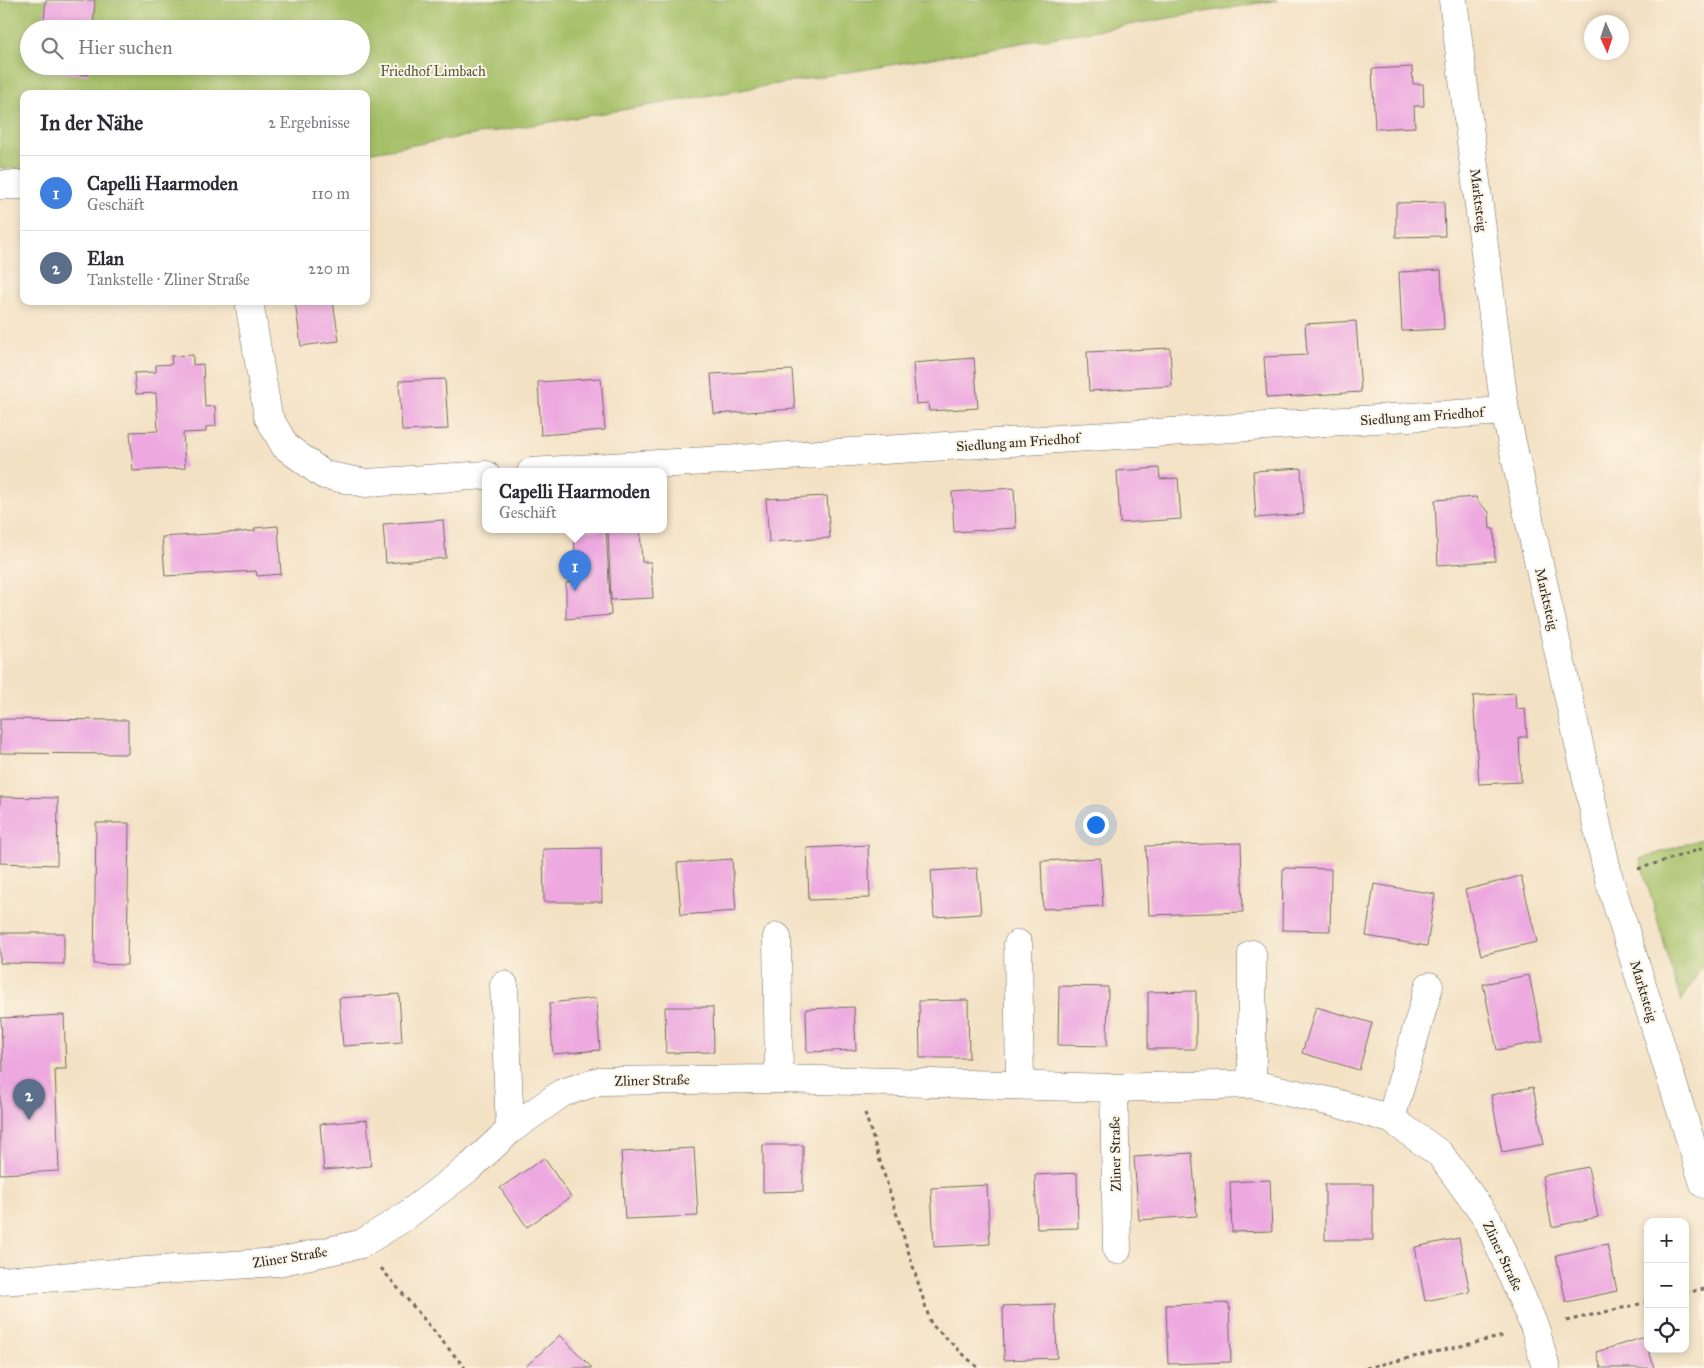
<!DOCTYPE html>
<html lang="de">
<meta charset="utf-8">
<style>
:root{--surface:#fff;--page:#f2f2f3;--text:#2b2b33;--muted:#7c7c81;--line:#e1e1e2;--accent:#d1495b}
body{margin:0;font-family:"IM FELL Great Primer",serif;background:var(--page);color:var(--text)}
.controls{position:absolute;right:15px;bottom:15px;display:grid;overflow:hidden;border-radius:10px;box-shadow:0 2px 8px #0003}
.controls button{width:45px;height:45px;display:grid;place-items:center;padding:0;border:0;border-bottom:1px solid var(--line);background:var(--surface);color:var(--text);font:25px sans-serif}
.compass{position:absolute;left:1584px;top:15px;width:45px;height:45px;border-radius:50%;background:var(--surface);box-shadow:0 2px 8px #0003;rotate:177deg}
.you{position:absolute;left:1095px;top:824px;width:18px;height:18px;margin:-12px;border:4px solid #fff;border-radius:50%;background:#1a73e8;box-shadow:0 0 0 8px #1a73e833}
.badge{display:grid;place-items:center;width:32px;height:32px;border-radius:50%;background:var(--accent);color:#fff;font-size:16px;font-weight:700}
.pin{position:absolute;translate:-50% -41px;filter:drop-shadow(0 1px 2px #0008)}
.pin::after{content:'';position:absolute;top:26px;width:18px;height:15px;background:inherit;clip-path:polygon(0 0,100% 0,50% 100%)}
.popup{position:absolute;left:482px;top:468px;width:185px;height:65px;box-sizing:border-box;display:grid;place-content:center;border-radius:10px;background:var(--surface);filter:drop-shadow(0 1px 4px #0005);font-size:16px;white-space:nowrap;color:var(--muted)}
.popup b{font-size:19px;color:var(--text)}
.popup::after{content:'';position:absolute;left:50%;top:100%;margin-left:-10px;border:10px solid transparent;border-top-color:var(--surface)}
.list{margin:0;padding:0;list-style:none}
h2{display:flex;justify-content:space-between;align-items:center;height:65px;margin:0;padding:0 20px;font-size:21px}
h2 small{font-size:16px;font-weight:400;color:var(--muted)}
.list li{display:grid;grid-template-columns:32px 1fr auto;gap:15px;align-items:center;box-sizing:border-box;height:75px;padding:0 20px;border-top:1px solid var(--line)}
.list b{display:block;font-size:19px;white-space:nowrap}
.list p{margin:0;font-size:16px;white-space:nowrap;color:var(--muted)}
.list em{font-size:16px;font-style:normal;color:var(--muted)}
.icon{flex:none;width:28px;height:28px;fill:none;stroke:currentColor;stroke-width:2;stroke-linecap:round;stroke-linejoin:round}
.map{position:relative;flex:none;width:1704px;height:1368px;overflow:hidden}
.search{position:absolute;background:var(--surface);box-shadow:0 2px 8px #0003;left:20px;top:20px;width:350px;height:55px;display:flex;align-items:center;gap:12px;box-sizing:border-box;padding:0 18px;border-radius:28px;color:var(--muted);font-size:19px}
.panel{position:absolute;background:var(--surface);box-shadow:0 2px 8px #0003;left:20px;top:90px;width:350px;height:215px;border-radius:10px}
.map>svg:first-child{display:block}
</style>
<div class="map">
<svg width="1704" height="1368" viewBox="0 0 1704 1368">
<rect width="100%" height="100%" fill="#fcf5e5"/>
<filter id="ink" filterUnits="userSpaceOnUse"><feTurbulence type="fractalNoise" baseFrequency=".02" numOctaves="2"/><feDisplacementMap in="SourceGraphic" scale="10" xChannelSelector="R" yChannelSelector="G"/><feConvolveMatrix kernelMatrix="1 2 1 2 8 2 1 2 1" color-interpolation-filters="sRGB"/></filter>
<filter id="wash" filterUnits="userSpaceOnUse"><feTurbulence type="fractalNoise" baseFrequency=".0096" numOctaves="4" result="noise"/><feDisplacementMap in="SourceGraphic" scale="20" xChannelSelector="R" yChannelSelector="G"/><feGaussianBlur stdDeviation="1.12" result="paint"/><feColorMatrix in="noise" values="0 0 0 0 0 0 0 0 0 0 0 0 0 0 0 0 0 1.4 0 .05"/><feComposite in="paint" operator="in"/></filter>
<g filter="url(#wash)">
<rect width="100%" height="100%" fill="#f3e1c4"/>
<path fill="#a5c067" stroke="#687649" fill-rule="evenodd" d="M0,0H1277L366,153V94H24V169L0,168ZM29,29H361V66H29Z
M1704,838V963L1681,1002L1640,859Z"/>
<g id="blocks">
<path fill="#eda8e0" d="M46,0H95L93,29H43Z
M40,66H89L88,75L39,71Z
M1412,67L1413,84H1423L1424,106H1414L1415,127L1375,129L1372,69Z
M1444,202L1445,236L1396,237V203Z
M1441,270L1444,329L1402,331L1399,272Z
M295,301H333L339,341L301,346Z
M1356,321L1361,392L1267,398L1264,357L1307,355L1305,324Z
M1170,348L1172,386L1089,391L1087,352Z
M193,355V365L203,364L205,407L215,406L216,426L206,427V432L183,433L185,468L133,471L130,432L158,431L156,393L136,394L134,373L156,372V365L172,364L171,356Z
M974,358L978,408L929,411L928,403L916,404L913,363Z
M792,370L795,409L714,414L711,374Z
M601,378L605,430L541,435L538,382Z
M445,379L448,429L402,431L399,381Z
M1159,468L1160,479L1178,478L1181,519L1120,523L1117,471Z
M1301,468L1304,514L1256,518L1253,471Z
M1014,488L1016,528L954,532L952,492Z
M827,496L830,538L769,542L766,499Z
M1476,497L1477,501L1489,512L1490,529H1494L1495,561L1438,565L1435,500Z
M443,520L446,558L386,563L383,524Z
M278,526L281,574L257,576L256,571L165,576L162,537L255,531V528Z
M574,530H606L611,615L566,619V583L576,581Z
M608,530H640L642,562H651L653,598L611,600Z
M1515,693L1516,709L1525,708L1526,721L1527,737H1519L1521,782L1479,784L1473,696Z
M0,719L128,720V754L0,753Z
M0,797L58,798L57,865L0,863Z
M96,823H129L127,965L94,964Z
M1241,843L1243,912L1149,915L1146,846Z
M868,845L870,898L809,900L807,848Z
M601,848L602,902H544L543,849Z
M1100,858L1103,906L1043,909L1041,861Z
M732,859L736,911L681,915L677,863Z
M977,868L981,914L934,917L931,871Z
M1283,868L1331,869L1330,931L1282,930Z
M1521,876L1537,942L1481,955L1465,890Z
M1374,884L1435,894L1427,946L1366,936Z
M0,933H64V964L0,963Z
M1529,975L1543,1041L1497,1050L1483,984Z
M1059,986L1108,987L1107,1046L1058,1045Z
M1196,991V1049H1148V992Z
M399,994L402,1042L343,1046L339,998Z
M596,998L600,1050L553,1054L549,1003Z
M968,1000L969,1058H920L919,1001Z
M665,1007H713L714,1052L666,1053Z
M854,1007L856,1050L807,1052L806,1009Z
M1316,1007L1372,1023L1359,1070L1302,1053Z
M64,1015L66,1069H55L59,1171L0,1174V1071H3L1,1018Z
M1533,1087L1544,1144L1502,1152L1491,1095Z
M367,1120L371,1166L324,1170L320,1124Z
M763,1145H803V1191L763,1192Z
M694,1148L698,1216L625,1219L621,1152Z
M1192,1153L1197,1216L1139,1220L1134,1157Z
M544,1158L571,1197L527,1227L500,1188Z
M1588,1167L1598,1217L1552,1227L1542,1176Z
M1077,1173L1078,1228L1037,1229L1035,1175Z
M1270,1180L1272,1231L1232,1232L1230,1182Z
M1325,1184H1373V1240H1325Z
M987,1185L990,1244L934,1247L931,1188Z
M1459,1238L1470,1292L1425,1301L1415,1247Z
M1607,1244L1617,1291L1566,1302L1556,1255Z
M1229,1303L1231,1362L1168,1364L1166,1305Z
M1055,1304L1057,1358L1004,1360L1003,1306Z
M560,1335L592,1368H524Z
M1645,1337L1654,1368H1601L1596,1352Z"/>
</g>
</g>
<g filter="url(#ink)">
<use href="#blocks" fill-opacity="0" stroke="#716b61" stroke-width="1"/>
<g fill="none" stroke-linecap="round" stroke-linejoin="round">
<g stroke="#716b61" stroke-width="29">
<path id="minor" d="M1453,0L1505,411L1609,879L1704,1184
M0,185H24
M249,301L268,416L285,446L324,475L366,483L486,475
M531,472L1505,411
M777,937L779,1079
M1018,944L1020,1085
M1252,954V1084
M504,985L510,1130
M1114,1088L1117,1250
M1391,1119L1429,986
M0,1281L278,1262L361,1244L403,1218L470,1167L510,1130L562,1093L599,1081L779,1079L1114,1088L1252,1084L1336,1103L1391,1119L1440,1154L1488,1220L1535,1328L1546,1368"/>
</g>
<path stroke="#716b61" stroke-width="3" stroke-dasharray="4 4" stroke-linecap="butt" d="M1638,869L1704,848
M865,1113L931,1324L978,1368
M381,1268L465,1368
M1685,1293L1704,1289
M1566,1321L1648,1302
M1366,1368L1504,1336"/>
<use href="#minor" stroke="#fff" stroke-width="28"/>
</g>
</g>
<g text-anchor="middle" stroke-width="4" stroke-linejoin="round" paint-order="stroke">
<g font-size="14" fill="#50583d" stroke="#fcf5e5">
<text x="433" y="76">Friedhof Limbach</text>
</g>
<g font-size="14" fill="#2b2b2b" stroke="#fcf5e5">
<text transform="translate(1479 200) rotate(83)" y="5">Marktsteig</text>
<text transform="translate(1422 416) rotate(-4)" y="5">Siedlung am Friedhof</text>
<text transform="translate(1018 442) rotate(-4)" y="5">Siedlung am Friedhof</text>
<text transform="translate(1547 599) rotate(77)" y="5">Marktsteig</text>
<text transform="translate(1644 991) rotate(73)" y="5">Marktsteig</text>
<text transform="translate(652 1080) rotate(-1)" y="5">Zliner Straße</text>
<text transform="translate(1115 1154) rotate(-91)" y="5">Zliner Straße</text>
<text transform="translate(1503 1256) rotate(65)" y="5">Zliner Straße</text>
<text transform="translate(290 1257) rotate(-9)" y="5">Zliner Straße</text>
</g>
</g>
</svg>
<div class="controls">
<button>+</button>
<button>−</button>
<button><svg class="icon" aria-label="locate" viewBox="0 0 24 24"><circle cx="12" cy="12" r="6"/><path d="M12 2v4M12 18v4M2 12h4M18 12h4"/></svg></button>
</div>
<svg class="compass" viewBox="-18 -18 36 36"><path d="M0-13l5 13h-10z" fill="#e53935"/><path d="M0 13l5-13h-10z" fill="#7c7c81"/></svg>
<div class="you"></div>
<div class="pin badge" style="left:575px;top:591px;background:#3f7fe0">1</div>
<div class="popup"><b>Capelli Haarmoden</b>Geschäft</div>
<div class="pin badge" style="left:29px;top:1120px;background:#5c6f8a">2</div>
<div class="search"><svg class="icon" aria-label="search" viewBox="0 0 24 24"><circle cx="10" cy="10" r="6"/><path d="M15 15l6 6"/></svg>Hier suchen</div>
<section class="panel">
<h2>In der Nähe<small>2 Ergebnisse</small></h2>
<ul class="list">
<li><span class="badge" style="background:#3f7fe0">1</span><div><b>Capelli Haarmoden</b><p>Geschäft</p></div><em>110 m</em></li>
<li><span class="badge" style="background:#5c6f8a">2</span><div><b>Elan</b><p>Tankstelle · Zliner Straße</p></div><em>220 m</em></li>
</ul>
</section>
</div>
